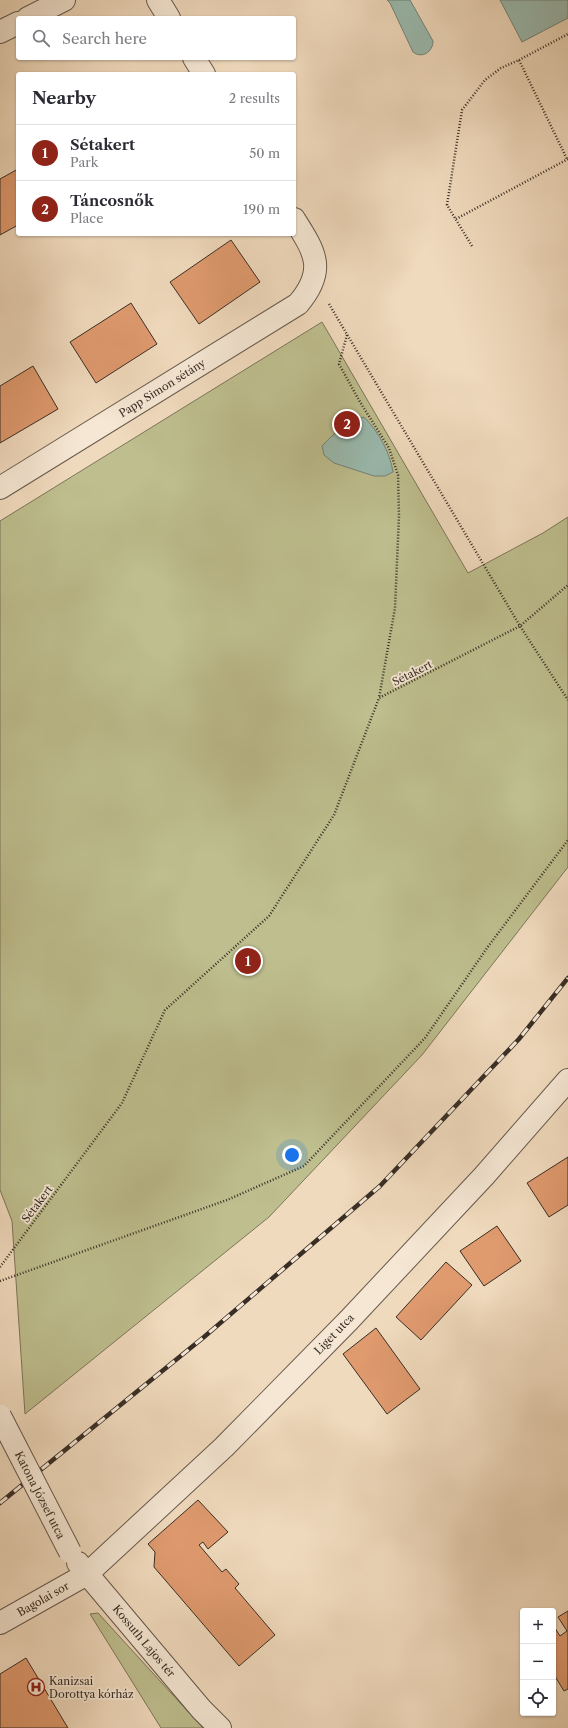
<!DOCTYPE html>
<meta charset="utf-8">
<style>
:root{--surface:#fff;--page:#f7f7f7;--text:#2b2b33;--muted:#7c7c81;--line:#e1e1e2;--accent:#8f2418}
body{margin:0;font-family:"Libre Caslon Text",serif;background:var(--page);color:var(--text)}
.controls{position:absolute;right:12px;bottom:12px;display:grid;overflow:hidden;border-radius:4px;box-shadow:0 1px 3px #0004}
.controls button{width:36px;height:36px;display:grid;place-items:center;padding:0;border:0;border-bottom:1px solid var(--line);background:var(--surface);color:var(--text);font:20px sans-serif}
.you{position:absolute;left:292px;top:1155px;width:14px;height:14px;margin:-10px;border:3px solid #fff;border-radius:50%;background:#1a73e8;box-shadow:0 0 0 6px #1a73e833}
.badge{display:grid;place-items:center;width:26px;height:26px;border-radius:50%;background:var(--accent);color:#fff;font-size:13px;font-weight:700}
.pin{position:absolute;translate:-50% -50%;border:2px solid #fff;box-shadow:0 1px 4px #0006}
.list{margin:0;padding:0;list-style:none}
h2{display:flex;justify-content:space-between;align-items:center;height:52px;margin:0;padding:0 16px;font-size:17px}
h2 small{font-size:13px;font-weight:400;color:var(--muted)}
.list li{display:grid;grid-template-columns:26px 1fr auto;gap:12px;align-items:center;box-sizing:border-box;height:56px;padding:0 16px;border-top:1px solid var(--line)}
.list b{display:block;font-size:15px;white-space:nowrap}
.list p{margin:0;font-size:13px;white-space:nowrap;color:var(--muted)}
.list em{font-size:13px;font-style:normal;color:var(--muted)}
.icon{flex:none;width:22px;height:22px;fill:none;stroke:currentColor;stroke-width:2;stroke-linecap:round;stroke-linejoin:round}
.map{position:relative;flex:none;width:568px;height:1728px;overflow:hidden}
.search{position:absolute;background:var(--surface);box-shadow:0 1px 3px #0004;left:16px;top:16px;width:280px;height:44px;display:flex;align-items:center;gap:10px;box-sizing:border-box;padding:0 14px;border-radius:4px;color:var(--muted);font-size:15px}
.panel{position:absolute;background:var(--surface);box-shadow:0 1px 3px #0004;left:16px;top:72px;width:280px;height:164px;border-radius:4px}
.map>svg:first-child{display:block}
</style>
<div class="map">
<svg width="568" height="1728" viewBox="0 0 568 1728">
<rect width="100%" height="100%" fill="#f0dabd"/>
<filter id="stains"><feTurbulence type="fractalNoise" baseFrequency=".005" numOctaves="4"/><feColorMatrix values="0 0 0 0 .2 0 0 0 0 .09 0 0 0 0 .02 0 0 0 .5 -.17"/></filter>
<radialGradient id="worn" r=".72"><stop offset=".6" stop-color="#630" stop-opacity="0"/><stop offset="1" stop-color="#630" stop-opacity=".3"/></radialGradient>
<path fill="#bebe8e" stroke="#7c765a" d="M322,322L468,573L543,533L568,517V867L422,1055L269,1217L25,1414L12,1221L0,1190V521Z
M98,1613L192,1716L203,1728H161L90,1614Z"/>
<path fill="#9abbb0" stroke="#738379" d="M387,0H410L433,41C433,52 422,59 413,52L390,3Z
M500,0H568V18L522,42Z
M364,417C378,431 390,452 393,472L385,476H374L334,463L324,455L322,446C333,434 348,421 364,417Z"/>
<path fill="#df9a6e" stroke="#392e26" d="M18,169V225L0,235V179Z
M231,240L260,282L199,324L170,282Z
M131,303L157,344L96,383L70,342Z
M33,366L58,409L0,443V386Z
M568,1157V1205L549,1217L527,1183Z
M497,1226L521,1261L484,1286L460,1251Z
M446,1262L472,1285L421,1340L396,1317Z
M376,1328L420,1389L387,1414L343,1354Z
M198,1500L228,1532L208,1549L203,1542L199,1545L222,1572L226,1569L239,1584L235,1588L275,1635L239,1666L154,1567L155,1552L148,1544Z
M568,1611V1689L564,1691L553,1673V1625L560,1636L567,1631L558,1617Z
M26,1658L68,1728H0V1674Z"/>
<g fill="none" stroke-linecap="round" stroke-linejoin="round">
<g stroke="#67594c" stroke-width="24">
<path id="street" d="M158,0L169,18
M28,18L64,0
M0,32L18,23
M194,58L204,74
M0,488L298,304C327,270 315,252 294,219
M78,1563L201,1709L220,1728
M0,1623L87,1574L224,1447L349,1320L484,1176L568,1080"/>
</g>
<path stroke="#392e26" stroke-width="2.5" stroke-dasharray="1 2" stroke-linecap="butt" d="M519,60L568,34
M456,219L568,159
M472,246L447,205L462,110L485,80L501,68L519,60L567,159
M329,304L520,626L568,700
M347,335L339,364L360,402L389,448L398,475L399,516L395,608L379,698
M0,1267L122,1103L165,1010L269,916L334,815L379,698L520,626L568,585
M0,1281L227,1200L304,1166L425,1038L487,948L568,840"/>
<use href="#street" stroke="#f5e7d4" stroke-width="22"/>
<g stroke="#392e26" stroke-width="4.5">
<path id="rail" d="M0,1503L204,1337L380,1186L519,1039L568,978"/>
</g>
<use href="#rail" stroke="#f5e7d4" stroke-width="3" stroke-dasharray="9" stroke-linecap="butt"/>
<g stroke="#67594c" stroke-width="24" stroke-linecap="butt">
<path id="street-bridge" d="M0,1416L70,1552"/>
</g>
<use href="#street-bridge" stroke="#f5e7d4" stroke-width="22"/>
</g>
<defs>
<g id="hospital-ring" transform="scale(0.9)"><circle r="9.5" fill="#f5e7d4" stroke="#8f2418" stroke-width="1.5"/><path d="M-5-5h3v3.5h4V-5h3V5h-3V1.5h-4V5h-3Z" fill="#8f2418"/></g>
</defs>
<g fill-rule="evenodd">
<use href="#hospital-ring" x="36" y="1687"/>
</g>
<g text-anchor="middle" stroke-width="3.5" stroke-linejoin="round" paint-order="stroke">
<g font-size="11" fill="#392e26" stroke="#f5e7d4">
<text transform="translate(162 388) rotate(-32)" y="4">Papp Simon sétány</text>
<text transform="translate(412 673) rotate(-27)" y="4">Sétakert</text>
<text transform="translate(37 1204) rotate(-53)" y="4">Sétakert</text>
<text transform="translate(334 1334) rotate(-46)" y="4">Liget utca</text>
<text transform="translate(40 1495) rotate(63)" y="4">Katona József utca</text>
<text transform="translate(43 1599) rotate(-30)" y="4">Bagolai sor</text>
<text transform="translate(144 1641) rotate(50)" y="4">Kossuth Lajos tér</text>
</g>
<g font-size="11" fill="#392e26" stroke="#f5e7d4" text-anchor="start">
<text x="49" y="1685">Kanizsai<tspan x="49" dy="13">Dorottya kórház</tspan></text>
</g>
</g>
<rect width="100%" height="100%" filter="url(#stains)"/>
<rect width="100%" height="100%" fill="url(#worn)"/>
</svg>
<div class="controls">
<button>+</button>
<button>−</button>
<button><svg class="icon" aria-label="locate" viewBox="0 0 24 24"><circle cx="12" cy="12" r="6"/><path d="M12 2v4M12 18v4M2 12h4M18 12h4"/></svg></button>
</div>
<div class="you"></div>
<div class="pin badge" style="left:248px;top:961px">1</div>
<div class="pin badge" style="left:347px;top:424px">2</div>
<div class="search"><svg class="icon" aria-label="search" viewBox="0 0 24 24"><circle cx="10" cy="10" r="6"/><path d="M15 15l6 6"/></svg>Search here</div>
<section class="panel">
<h2>Nearby<small>2 results</small></h2>
<ul class="list">
<li><span class="badge">1</span><div><b>Sétakert</b><p>Park</p></div><em>50 m</em></li>
<li><span class="badge">2</span><div><b>Táncosnők</b><p>Place</p></div><em>190 m</em></li>
</ul>
</section>
</div>
